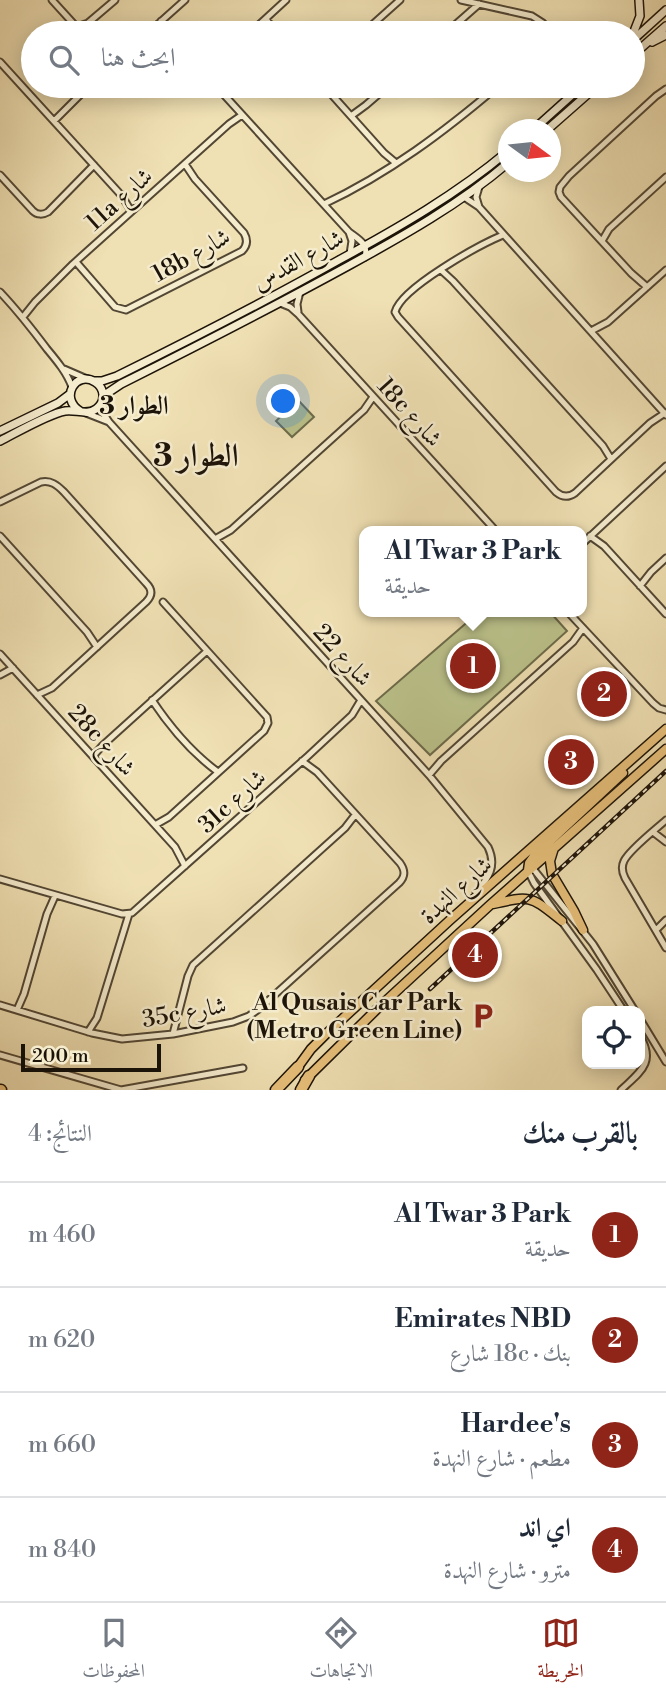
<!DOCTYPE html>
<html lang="ar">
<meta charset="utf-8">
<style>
:root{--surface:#fff;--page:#f2f2f3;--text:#1f2937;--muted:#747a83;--line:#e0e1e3;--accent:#8f2418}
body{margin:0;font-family:"Libre Bodoni",Amiri,serif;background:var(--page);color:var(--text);direction:rtl}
.controls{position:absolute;right:21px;bottom:21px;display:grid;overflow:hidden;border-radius:14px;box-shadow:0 4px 18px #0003}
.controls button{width:63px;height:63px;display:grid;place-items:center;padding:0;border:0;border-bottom:2px solid var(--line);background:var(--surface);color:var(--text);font:35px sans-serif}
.compass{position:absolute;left:498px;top:119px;width:63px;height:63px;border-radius:50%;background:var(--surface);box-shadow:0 4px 18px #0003;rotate:105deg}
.scale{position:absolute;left:21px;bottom:18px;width:140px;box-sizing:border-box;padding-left:7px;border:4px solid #1d1409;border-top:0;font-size:19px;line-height:24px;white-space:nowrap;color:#1d1409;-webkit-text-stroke:5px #f5ecce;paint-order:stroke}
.you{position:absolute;left:284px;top:402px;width:24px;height:24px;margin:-18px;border:5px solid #fff;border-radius:50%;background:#1a73e8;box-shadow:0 0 0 10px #1a73e833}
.badge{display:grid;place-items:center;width:46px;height:46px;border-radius:50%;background:var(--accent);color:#fff;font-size:23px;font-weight:700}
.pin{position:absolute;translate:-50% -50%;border:4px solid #fff;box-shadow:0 2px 7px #0006}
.popup{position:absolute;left:359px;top:526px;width:228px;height:91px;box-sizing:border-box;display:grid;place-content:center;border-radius:14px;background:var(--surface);filter:drop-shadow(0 2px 5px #0005);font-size:23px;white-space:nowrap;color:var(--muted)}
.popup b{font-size:26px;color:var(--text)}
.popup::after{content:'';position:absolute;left:50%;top:100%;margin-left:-14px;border:14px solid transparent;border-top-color:var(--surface)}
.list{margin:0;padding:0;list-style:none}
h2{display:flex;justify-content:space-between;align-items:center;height:91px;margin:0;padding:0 28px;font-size:30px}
h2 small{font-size:23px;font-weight:400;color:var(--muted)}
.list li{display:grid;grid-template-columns:46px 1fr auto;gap:21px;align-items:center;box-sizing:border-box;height:105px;padding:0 28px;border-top:2px solid var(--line)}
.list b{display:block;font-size:26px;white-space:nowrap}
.list p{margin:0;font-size:23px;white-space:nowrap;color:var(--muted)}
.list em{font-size:23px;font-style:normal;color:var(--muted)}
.icon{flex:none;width:38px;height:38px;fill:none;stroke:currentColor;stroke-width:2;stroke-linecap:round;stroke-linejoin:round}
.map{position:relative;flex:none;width:666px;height:1090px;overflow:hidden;direction:ltr}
.search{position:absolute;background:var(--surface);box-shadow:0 4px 18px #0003;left:21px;right:21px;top:21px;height:77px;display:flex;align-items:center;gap:18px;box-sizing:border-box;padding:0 24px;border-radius:38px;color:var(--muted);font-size:26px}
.sheet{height:511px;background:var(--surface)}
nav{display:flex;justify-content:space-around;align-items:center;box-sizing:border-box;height:98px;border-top:2px solid var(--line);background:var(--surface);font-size:19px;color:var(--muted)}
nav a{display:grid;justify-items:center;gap:4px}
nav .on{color:var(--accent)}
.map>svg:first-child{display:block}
</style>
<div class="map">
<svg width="666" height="1090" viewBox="0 0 666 1090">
<rect width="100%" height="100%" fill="#f0e1b4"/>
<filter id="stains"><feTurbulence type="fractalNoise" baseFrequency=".00286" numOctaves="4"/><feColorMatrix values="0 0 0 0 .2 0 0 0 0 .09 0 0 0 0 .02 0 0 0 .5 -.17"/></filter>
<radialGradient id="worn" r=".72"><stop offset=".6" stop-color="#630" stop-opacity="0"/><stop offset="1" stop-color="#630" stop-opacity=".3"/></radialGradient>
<path fill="#bbc28b" stroke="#6c6b4a" stroke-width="2" d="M298,400L314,417L292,437L276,421Z
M479,612H550L567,631L430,755L376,701Z"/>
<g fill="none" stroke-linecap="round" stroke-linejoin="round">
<g stroke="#524734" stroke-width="9">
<path id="street" d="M52,0L82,33
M461,0L532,16L543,23L549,33
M266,19L276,33
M161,21L170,33
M77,27L88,23L115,0
M148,33L185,0
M250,33L286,0
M363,33L400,0
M446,33L479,4
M0,62L122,196L131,211
M216,86L349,232C358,239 369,244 365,257
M324,86L384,153L396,163
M351,116L366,105L388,86
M54,121L89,86
M0,175L33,211C37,215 43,215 48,212L94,165
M479,187L476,197L479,207
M464,197L479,207L666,415
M324,204C388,174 444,132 498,86
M349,232L352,241L350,254
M503,235C479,245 401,288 395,312L398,317L556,492C562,497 568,498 575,493L650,423L665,413
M602,241L609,229L666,177
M76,262L115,307L126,310L242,251C247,246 248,240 244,233L195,179L185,164
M441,270L453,281L603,446L611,459
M647,287L631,273L561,197L559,192L560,187L569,176L656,96L666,89
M0,292C17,310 32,329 47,349C57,361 67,373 72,387
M280,303L290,307L299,315L496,531
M298,312L297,304L300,292
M23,317L35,302L73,264L229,124L242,115
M591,331L608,322L666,270
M64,369L87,379
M102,404L103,413L109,422L429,775L488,847C497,866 489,878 476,892
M86,413L109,422
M0,502L41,482C51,480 57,485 64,492L146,583C152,589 153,595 146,602L52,688L37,695
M0,536L87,632L97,647
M590,536L604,546L666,614
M215,539L231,530L364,410L373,397
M582,544L666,466
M640,586L651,572L666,558
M568,612L653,703L659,708L666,710
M0,654L175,847L185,866
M0,675L13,668
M152,700C170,727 192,753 218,772
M93,756L103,745L207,651
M429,775L441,761L573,642L583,628
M666,820C656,829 629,850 624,861C621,867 622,872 625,878L666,948
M155,825L169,817L264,731L268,723L267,717L163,602
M653,832L666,842
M531,866L593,944L635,1011
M528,871L534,883L597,970L624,1011
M0,879L122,914L132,913L308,756L352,715L361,700
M656,930L666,920
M0,1005L92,1033L122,1039L173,1034L233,1022L249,1016L260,1008L399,883C406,876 405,870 400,863L317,772L302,761
M17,1010L24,994L47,914L55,896
M640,1019L666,1062
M88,1032L97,1018L129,914
M173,1034L188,976L193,965L345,828L355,815
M0,1055L121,1090L243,1068
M621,1090C640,1072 656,1063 640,1036"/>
</g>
<g stroke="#1d1409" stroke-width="10">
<path id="secondary" d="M633,34L640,16L639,0
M633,40L666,10
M652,42L666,35
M633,55L666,26
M533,130L582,86
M547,130L597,86
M94,381H102L117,376C192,339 266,301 339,260C398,228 457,194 508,151
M103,396L121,384C197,346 273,307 348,266C403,236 460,204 508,163
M0,431L58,403L70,394
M0,441C16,433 48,414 65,411C75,409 87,416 96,409C106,402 105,388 95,382C76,370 59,398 80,411"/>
</g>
<g stroke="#1d1409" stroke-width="11">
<path id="primary" d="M554,848L550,861L552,874L574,911L583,930
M528,870L529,863L534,856L623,773
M493,904C532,895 530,896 562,921
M295,1071L311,1049L326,1034L450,920L666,729
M305,1080L376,1010L490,905L666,749"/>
</g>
<g stroke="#1d1409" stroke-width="13">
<path id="highway" d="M0,1090H1
M276,1090L298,1067
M301,1090L309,1076"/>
</g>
<use href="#street" stroke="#f5ecce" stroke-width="5"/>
<use href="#secondary" stroke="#f5ecce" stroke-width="7"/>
<use href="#primary" stroke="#e8c07a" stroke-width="8"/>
<use href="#highway" stroke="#e8c07a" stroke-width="10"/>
<g stroke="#1d1409" stroke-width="4.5">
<path id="rail" d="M430,989L666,771"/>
</g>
<use href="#rail" stroke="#f5ecce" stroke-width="2" stroke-dasharray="5" stroke-linecap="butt"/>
</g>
<defs>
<g id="parking-bare" transform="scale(2.1)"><path d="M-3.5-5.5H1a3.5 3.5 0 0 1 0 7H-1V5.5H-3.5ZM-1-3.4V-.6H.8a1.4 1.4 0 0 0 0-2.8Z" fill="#8f2418" stroke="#f5ecce" stroke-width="2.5" paint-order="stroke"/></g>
</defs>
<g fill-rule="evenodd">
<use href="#parking-bare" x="483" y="1016"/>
</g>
<g text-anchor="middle" stroke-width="5" stroke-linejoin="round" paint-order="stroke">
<g font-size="24" fill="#1d1409" stroke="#f5ecce">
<text transform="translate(119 199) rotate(-42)" y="8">11a شارع</text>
<text transform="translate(191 255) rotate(-29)" y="8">18b شارع</text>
<text transform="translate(298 260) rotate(-29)" y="8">شارع القدس</text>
<text transform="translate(410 412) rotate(48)" y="8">18c شارع</text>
<text transform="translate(343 655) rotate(48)" y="8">شارع 22</text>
<text transform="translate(102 740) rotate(48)" y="8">28c شارع</text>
<text transform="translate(232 801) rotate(-42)" y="8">31c شارع</text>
<text transform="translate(456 890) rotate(-42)" y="8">شارع النهدة</text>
<text transform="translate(184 1012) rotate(-10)" y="8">35c شارع</text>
</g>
<g font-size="24" font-weight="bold" fill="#1d1409" stroke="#f5ecce" text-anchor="end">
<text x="462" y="1010">Al Qusais Car Park<tspan x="462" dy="28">(Metro Green Line)</tspan></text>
</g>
<g font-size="26" font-weight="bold" fill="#1d1409" stroke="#f5ecce">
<text x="134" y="414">الطوار 3</text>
</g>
<g font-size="32" font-weight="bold" fill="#1d1409" stroke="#f5ecce">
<text x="196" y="466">الطوار 3</text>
</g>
</g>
<rect width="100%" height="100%" filter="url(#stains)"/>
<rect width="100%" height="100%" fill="url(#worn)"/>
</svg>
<div class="controls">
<button><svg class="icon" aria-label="locate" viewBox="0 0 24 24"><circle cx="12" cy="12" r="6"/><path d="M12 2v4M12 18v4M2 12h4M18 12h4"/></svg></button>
</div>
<svg class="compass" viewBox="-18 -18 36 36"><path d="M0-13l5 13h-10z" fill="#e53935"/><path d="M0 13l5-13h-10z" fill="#747a83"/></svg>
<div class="scale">200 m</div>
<div class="you"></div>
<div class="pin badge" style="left:473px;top:666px">1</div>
<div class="popup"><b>Al Twar 3 Park</b>حديقة</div>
<div class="pin badge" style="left:604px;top:694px">2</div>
<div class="pin badge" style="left:571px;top:762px">3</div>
<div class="pin badge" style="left:475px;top:955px">4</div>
<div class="search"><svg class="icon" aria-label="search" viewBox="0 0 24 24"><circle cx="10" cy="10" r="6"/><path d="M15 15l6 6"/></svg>ابحث هنا</div>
</div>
<section class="sheet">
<h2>بالقرب منك<small>النتائج: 4</small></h2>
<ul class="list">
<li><span class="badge">1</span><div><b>Al Twar 3 Park</b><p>حديقة</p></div><em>460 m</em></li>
<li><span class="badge">2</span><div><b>Emirates NBD</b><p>بنك · 18c شارع</p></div><em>620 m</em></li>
<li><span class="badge">3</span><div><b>Hardee's</b><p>مطعم · شارع النهدة</p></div><em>660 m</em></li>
<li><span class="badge">4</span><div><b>اي اند</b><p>مترو · شارع النهدة</p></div><em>840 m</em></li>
</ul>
</section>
<nav>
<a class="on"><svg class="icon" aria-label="map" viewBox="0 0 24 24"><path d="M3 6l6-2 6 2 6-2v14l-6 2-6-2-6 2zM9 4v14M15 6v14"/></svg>الخريطة</a>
<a><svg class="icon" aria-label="directions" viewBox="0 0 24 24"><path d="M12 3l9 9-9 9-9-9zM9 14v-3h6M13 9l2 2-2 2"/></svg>الاتجاهات</a>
<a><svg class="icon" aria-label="saved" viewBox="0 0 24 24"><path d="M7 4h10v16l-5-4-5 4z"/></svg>المحفوظات</a>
</nav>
